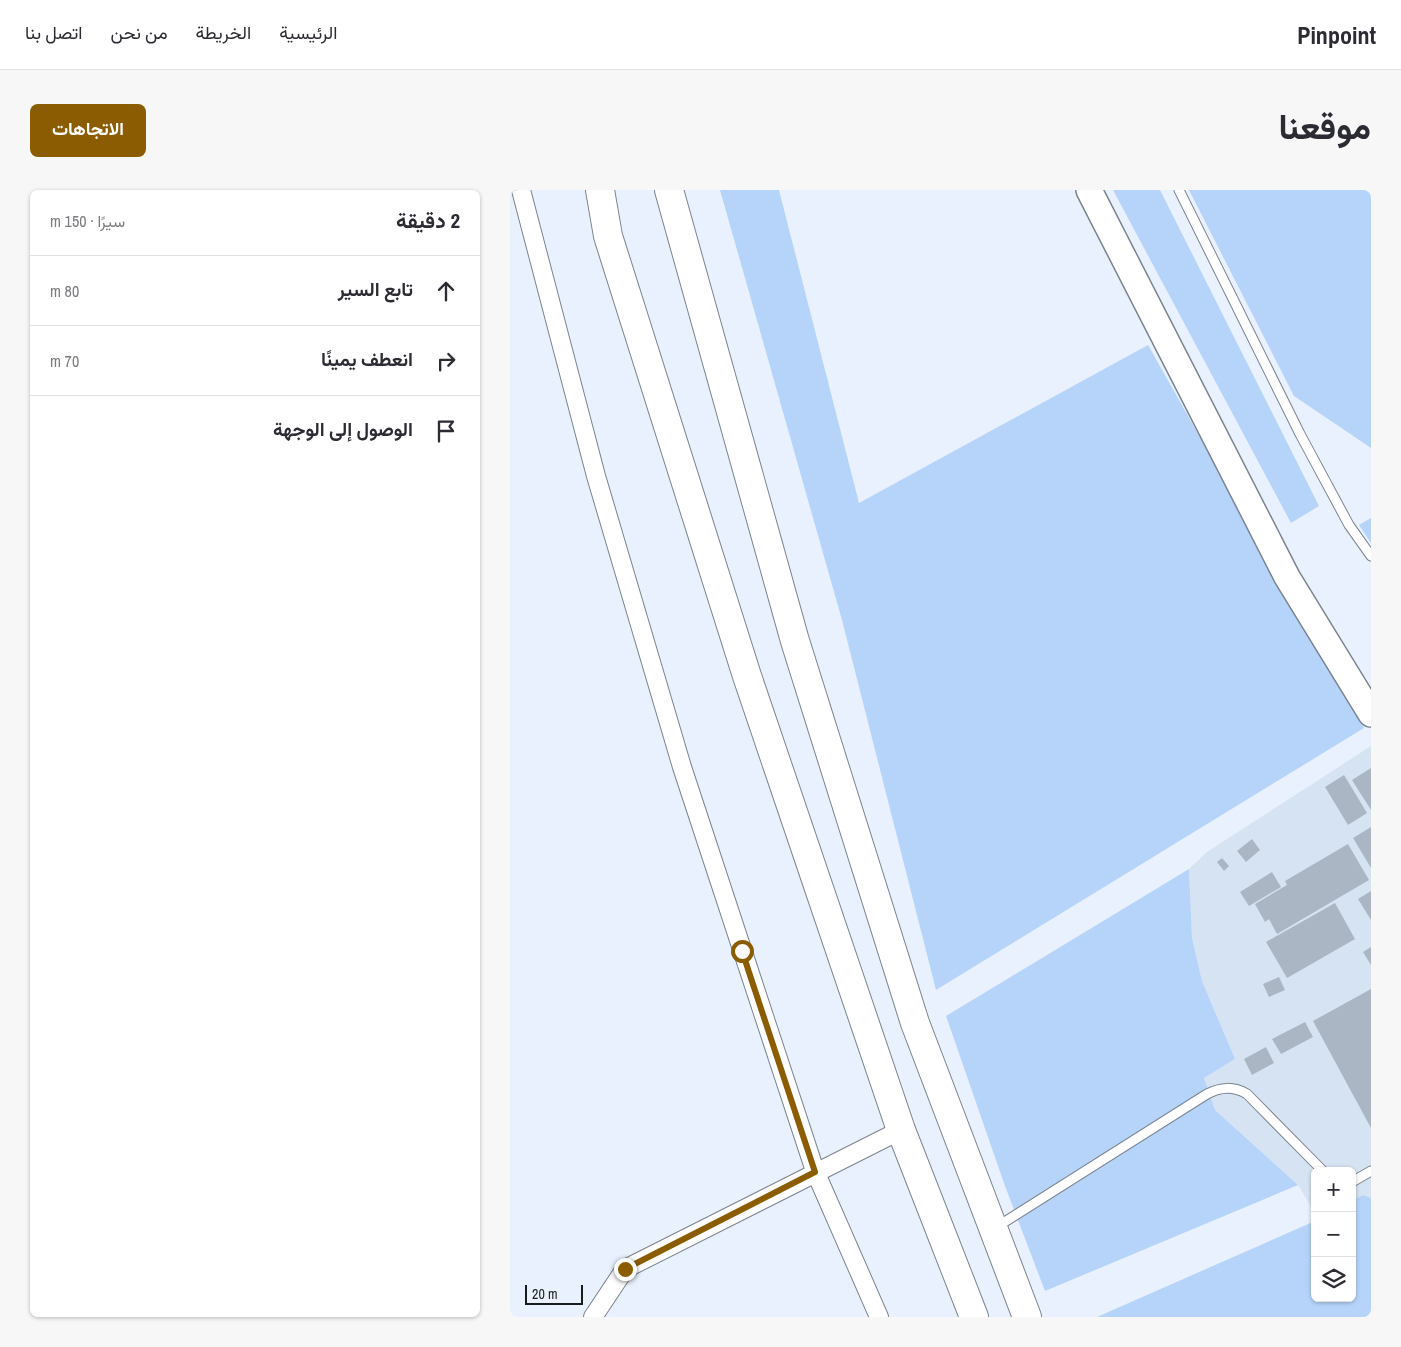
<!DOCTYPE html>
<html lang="ar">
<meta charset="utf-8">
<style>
:root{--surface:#fff;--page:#f7f7f7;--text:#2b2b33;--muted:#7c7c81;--line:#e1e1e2;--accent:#8b5c01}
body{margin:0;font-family:"Archivo Narrow",Vazirmatn,sans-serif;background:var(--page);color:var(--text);direction:rtl}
.controls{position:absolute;right:15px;bottom:15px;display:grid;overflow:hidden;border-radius:8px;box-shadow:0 1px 4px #0004}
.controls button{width:45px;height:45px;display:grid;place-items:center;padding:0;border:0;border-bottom:1px solid var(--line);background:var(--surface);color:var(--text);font:25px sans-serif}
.scale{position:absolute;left:15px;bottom:12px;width:58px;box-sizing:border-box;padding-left:5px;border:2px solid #181c21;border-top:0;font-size:14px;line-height:18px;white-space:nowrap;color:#181c21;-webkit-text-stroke:4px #e8f1fd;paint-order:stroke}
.stop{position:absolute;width:15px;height:15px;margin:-11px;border:4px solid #8b5c01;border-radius:50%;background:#fff}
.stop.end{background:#8b5c01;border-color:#fff;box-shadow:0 1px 5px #0008}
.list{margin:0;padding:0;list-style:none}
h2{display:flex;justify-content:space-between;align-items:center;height:65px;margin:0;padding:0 20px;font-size:21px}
h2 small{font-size:16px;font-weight:400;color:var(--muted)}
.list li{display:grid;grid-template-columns:32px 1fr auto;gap:15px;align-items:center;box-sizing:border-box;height:70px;padding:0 20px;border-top:1px solid var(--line)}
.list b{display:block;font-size:19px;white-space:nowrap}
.list em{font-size:16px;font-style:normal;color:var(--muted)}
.icon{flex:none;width:28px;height:28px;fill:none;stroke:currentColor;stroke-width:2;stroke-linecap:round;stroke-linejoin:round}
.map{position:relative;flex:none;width:861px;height:1127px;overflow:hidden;direction:ltr;border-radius:8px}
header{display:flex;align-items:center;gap:30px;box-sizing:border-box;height:70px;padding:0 25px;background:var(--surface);border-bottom:1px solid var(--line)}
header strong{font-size:24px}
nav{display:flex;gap:28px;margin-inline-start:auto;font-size:18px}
.intro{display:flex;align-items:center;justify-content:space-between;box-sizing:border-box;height:120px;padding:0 30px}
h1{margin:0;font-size:35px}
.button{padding:12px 22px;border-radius:8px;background:var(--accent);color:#fff;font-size:18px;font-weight:700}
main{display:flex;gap:30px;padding:0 30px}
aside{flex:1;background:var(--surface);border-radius:8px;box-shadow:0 1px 4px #0004}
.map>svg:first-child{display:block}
</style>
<header>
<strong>Pinpoint</strong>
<nav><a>الرئيسية</a><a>الخريطة</a><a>من نحن</a><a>اتصل بنا</a></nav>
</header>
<div class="intro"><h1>موقعنا</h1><a class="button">الاتجاهات</a></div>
<main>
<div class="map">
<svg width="861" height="1127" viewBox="0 0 861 1127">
<rect width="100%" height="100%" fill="#e8f1fd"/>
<path fill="#d6e3f2" d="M861,556V1008L853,1005L842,1011V981H805V1023L788,995L705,920L694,888L725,869L692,791L682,748L679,679L697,662Z"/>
<path fill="#b6d4fa" d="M210,0H269L349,313L638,155L854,538L426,800L332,430Z
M603,0H650L809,316L781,333Z
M679,0H861V258L784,206Z
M861,328V353L849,335Z
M679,679L682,748L692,791L725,869L694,888L705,920L788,995L535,1101L495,996L436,826Z
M853,1005L861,1008V1127H587L805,1031V1108H842V1011Z"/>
<path fill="#abb6c5" d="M861,578V620L842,590Z
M834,585L857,623L838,635L815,597Z
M861,637V678L843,648Z
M742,649L750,660L736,672L727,661Z
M838,654L859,690L767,744L759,729L755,732L745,714L777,695L775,691Z
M712,668L719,676L714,681L707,672Z
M762,682L771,697L739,716L730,702Z
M861,701V730L848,709Z
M825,713L845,749L777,788L756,752Z
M861,757V775L853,762Z
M769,787L775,800L759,807L753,794Z
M861,799V938L803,831Z
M795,832L803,847L771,864L762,849Z
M756,857L764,873L742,885L734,869Z"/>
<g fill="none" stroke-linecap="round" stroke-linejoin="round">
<g stroke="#7a8491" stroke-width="11">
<path id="lane" d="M669,0L790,244L839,335L861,366
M842,992L861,981
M485,1038L697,904C711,897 723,896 737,904L813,981"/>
</g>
<g stroke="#7a8491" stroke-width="20">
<path id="street" d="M11,0L86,286L172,577L305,981L369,1127
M83,1127L115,1079L391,940"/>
</g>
<g stroke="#7a8491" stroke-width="28">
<path id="secondary" d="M579,0L777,387L861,524"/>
</g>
<g stroke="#7a8491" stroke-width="30">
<path id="highway" d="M90,0L98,46L237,486L391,940L464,1127
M159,0L285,451L405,833L517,1127"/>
</g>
<use href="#lane" stroke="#fff" stroke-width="9"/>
<use href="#street" stroke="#fff" stroke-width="18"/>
<use href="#secondary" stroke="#fff" stroke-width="25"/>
<use href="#highway" stroke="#fff" stroke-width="28"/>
</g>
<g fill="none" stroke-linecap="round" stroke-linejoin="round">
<path stroke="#8b5c01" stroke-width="6" d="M115,1079L305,982L232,761"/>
</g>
</svg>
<div class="controls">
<button>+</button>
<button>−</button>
<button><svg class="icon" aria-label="layers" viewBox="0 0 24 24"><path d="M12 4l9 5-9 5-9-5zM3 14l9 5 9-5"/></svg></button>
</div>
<div class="scale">20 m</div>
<div class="stop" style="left:232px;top:761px"></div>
<div class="stop end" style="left:115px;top:1079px"></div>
</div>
<aside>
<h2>2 دقيقة<small>سيرًا · 150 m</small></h2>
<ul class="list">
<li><svg class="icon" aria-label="ahead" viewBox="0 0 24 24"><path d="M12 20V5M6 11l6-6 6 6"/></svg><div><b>تابع السير</b></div><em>80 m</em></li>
<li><svg class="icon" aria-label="right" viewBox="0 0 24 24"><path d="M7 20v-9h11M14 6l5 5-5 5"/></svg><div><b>انعطف يمينًا</b></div><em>70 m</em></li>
<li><svg class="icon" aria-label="arrive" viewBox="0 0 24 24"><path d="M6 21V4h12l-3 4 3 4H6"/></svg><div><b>الوصول إلى الوجهة</b></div></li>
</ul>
</aside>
</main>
